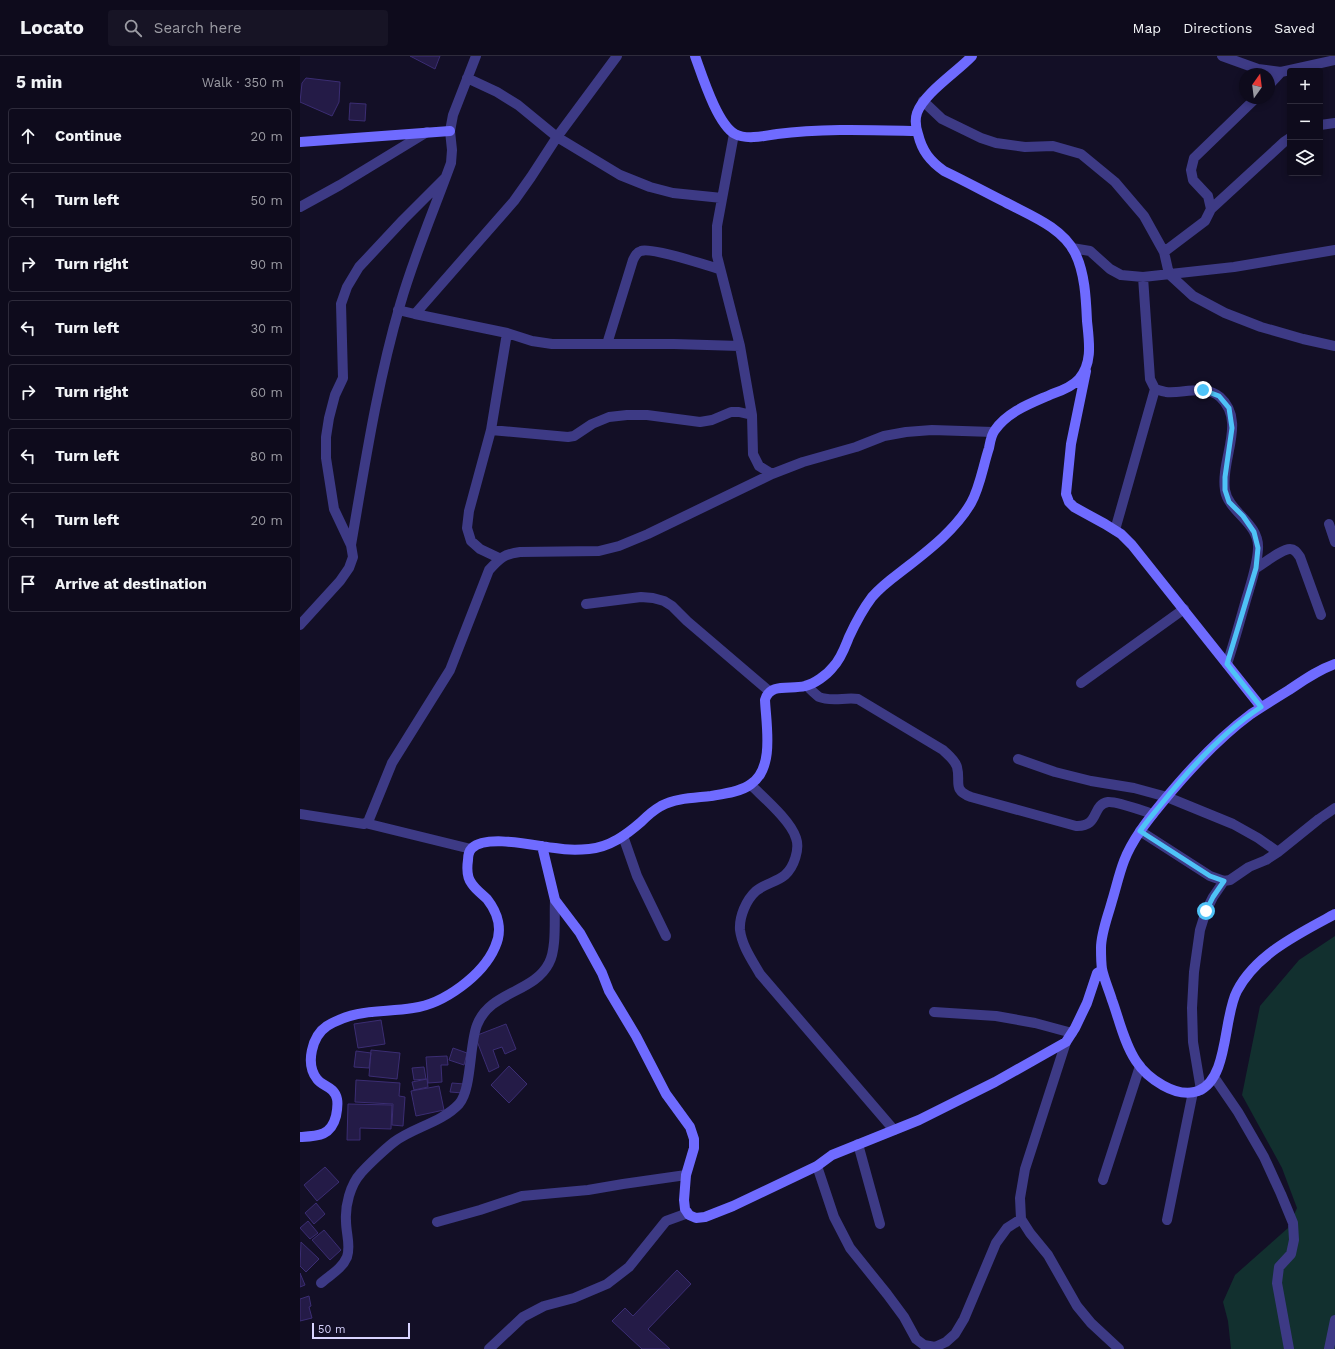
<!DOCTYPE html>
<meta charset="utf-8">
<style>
:root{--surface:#0e0b1c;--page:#171425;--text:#f1f3f6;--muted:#9b9ba3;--line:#2e2b3b}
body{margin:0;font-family:"Work Sans",sans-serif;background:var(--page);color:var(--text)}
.controls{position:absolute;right:12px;top:12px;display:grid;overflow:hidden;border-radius:4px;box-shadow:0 2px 6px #0003}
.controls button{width:36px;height:36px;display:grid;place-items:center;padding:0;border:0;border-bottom:1px solid var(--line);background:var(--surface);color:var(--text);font:20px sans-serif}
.compass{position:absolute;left:939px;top:12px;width:36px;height:36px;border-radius:50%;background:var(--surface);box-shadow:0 2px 6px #0003;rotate:14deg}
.scale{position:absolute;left:12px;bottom:10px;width:98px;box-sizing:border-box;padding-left:4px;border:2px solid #d9d4ff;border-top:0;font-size:11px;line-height:14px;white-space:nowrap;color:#d9d4ff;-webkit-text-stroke:3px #130f26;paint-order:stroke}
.stop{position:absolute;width:12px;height:12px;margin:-9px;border:3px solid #4fc3f7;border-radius:50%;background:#fff}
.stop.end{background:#4fc3f7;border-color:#fff;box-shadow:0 1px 4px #0008}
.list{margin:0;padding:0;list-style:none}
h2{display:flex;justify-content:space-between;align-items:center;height:52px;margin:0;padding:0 16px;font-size:17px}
h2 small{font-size:13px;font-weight:400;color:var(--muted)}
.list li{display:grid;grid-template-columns:26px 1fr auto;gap:12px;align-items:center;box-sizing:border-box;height:56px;margin:0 8px 8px;padding:0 8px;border:1px solid var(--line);border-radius:4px}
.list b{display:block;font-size:15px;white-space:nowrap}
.list em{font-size:13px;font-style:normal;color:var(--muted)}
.icon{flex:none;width:22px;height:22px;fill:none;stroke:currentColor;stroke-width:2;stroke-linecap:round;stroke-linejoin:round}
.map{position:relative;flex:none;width:1035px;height:1293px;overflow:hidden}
header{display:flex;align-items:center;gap:24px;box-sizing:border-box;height:56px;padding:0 20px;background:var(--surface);border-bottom:1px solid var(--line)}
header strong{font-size:19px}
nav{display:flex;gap:22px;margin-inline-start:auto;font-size:14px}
.search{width:280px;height:36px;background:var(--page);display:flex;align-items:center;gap:10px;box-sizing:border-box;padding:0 14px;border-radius:4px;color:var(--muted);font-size:15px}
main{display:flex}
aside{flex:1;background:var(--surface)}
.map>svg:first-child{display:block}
</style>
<header>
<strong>Locato</strong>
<div class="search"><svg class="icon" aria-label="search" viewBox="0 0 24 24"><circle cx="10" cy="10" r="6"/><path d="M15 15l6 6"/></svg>Search here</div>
<nav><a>Map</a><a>Directions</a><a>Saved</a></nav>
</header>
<main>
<aside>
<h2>5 min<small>Walk · 350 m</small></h2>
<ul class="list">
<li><svg class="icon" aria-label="ahead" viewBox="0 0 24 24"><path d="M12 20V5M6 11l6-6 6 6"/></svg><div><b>Continue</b></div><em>20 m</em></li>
<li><svg class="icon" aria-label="left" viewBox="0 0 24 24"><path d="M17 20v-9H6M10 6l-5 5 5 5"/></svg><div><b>Turn left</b></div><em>50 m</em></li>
<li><svg class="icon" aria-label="right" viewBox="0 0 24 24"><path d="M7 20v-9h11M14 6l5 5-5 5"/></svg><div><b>Turn right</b></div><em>90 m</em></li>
<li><svg class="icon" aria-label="left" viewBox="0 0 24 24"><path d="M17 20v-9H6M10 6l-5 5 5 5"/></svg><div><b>Turn left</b></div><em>30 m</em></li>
<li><svg class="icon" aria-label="right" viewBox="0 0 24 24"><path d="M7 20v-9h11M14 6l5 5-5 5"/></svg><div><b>Turn right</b></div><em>60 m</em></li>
<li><svg class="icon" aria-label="left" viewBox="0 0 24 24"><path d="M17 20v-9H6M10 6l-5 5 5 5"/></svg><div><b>Turn left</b></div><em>80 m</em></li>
<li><svg class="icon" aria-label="left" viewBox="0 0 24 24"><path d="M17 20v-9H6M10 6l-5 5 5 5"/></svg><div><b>Turn left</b></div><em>20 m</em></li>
<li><svg class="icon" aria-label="arrive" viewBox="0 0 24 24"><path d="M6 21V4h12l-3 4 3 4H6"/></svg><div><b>Arrive at destination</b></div></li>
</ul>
</aside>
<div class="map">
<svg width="1035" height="1293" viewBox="0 0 1035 1293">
<rect width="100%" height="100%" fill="#130f26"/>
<path fill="#12302f" d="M1035,880V1293H931L928,1265L923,1246L935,1219L988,1172L997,1152L982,1112L942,1039L960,950L999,904Z"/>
<path fill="#241b47" stroke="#3b2d73" d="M110,0H140L135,13Z
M6,22L40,26L39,46L32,60L0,46L2,27Z
M50,47L66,48L65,65L49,64Z
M81,964L85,988L58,992L54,968Z
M206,968L216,993L205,998L202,991L193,994L199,1011L189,1016L175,980Z
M153,992L167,997L164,1009L149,1004Z
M71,994L100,997L97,1023L69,1020Z
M56,995L71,997L69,1012L54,1011Z
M147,1000L148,1009H141L142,1026L128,1027L126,1001Z
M209,1010L227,1028L209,1047L191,1029Z
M124,1011L126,1023L114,1024L112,1012Z
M127,1023L128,1031L114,1034L112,1026Z
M56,1024L100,1027L99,1040L105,1041L103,1070L92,1069L93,1048L55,1046Z
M152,1027L164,1028L163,1037L150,1036Z
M139,1030L144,1054L116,1060L111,1035Z
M48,1048L92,1049L91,1073L60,1072V1084H47Z
M25,1111L39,1126L17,1145L4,1129Z
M16,1147L25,1158L14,1168L5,1157Z
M8,1165L18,1177L10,1183L0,1172Z
M24,1174L41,1194L30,1204L12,1184Z
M1,1186L19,1203L6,1216L0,1210Z
M377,1214L391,1228L348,1273L370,1293H342L312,1265L325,1252L333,1260Z
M0,1217L5,1229L0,1231Z
M9,1240L11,1250L9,1251L12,1262L0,1265V1243Z"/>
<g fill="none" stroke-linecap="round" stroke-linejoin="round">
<path stroke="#3d3a85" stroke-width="10" d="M922,0L958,13L981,16
M167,22L197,36L218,49L257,81L320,119L350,131L373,137L422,142
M969,29L981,16L1035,4
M623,45L642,63L681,82L696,87L725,91L753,90L781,98L815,126L844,160L864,196L869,218L893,240L925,257L961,271L1003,283L1035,290
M1020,69L1035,67
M434,78L417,170V200L440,290L452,359L453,398L459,410L472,418
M0,151L40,129L127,76
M911,153L984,86L990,82
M772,192L790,195L810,213L821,219L843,221L934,211L1035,194
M864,196L905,165L911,153L908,140L893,124L891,114L894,102L956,42
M843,221L850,323L855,333C858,334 862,335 866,336C882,338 905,328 920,341C947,365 920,404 925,434C928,456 960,467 958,493C957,511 951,527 946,544C940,565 934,587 927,608
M98,254L115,258L214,145L231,121L257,81L317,0
M115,258L207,277L232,285L252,288H374L440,290
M307,288L333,204C335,200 337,196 341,195C351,191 406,209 419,213
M191,374L268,381L274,380L292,368L309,361L327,359H347L400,366L412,364L431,356H439L452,359
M1029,468L1035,486
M815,474L855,333
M51,489C65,408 77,328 100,249C114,200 134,154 151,107L152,94L150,75L153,59L176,0
M199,502L180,493L171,485L167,472L169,455L191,374L207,277
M956,512C963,508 982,493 990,493C995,493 997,497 1000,501L1021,559
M286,548L341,541L353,542L364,545L372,550L387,565L469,635
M0,569L40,525L49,512L53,501L51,489L34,453L26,402V381L29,362L35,339L43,322L41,248L47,231L59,211L103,164L145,122
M781,627L884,553
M507,630C510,633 515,638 519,641C531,646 546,641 558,643L643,694C648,699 655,704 657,711C661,726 652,734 671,741L776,770C800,771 791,749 808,746C817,745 843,755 853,758
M718,703L755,716L791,725L834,732L867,741L933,768L958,782L978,796
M451,729C464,742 491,765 496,782C500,793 494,811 485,819C477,826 464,828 456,835C446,844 439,861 440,874C442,890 452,904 460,918L594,1074
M0,758L64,768L68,766L92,707L150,614L189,514C200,502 204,498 220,496L299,495L319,490L348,478L472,418L503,406L556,391L584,380L606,376L632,374L693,376
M65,767L171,793
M840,775L910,820L924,825L930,824L949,811L966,804L978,796L1019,763L1035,752
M323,780L337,820L366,880
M634,956L696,960L735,967L772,977
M766,986L725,1113L720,1142L721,1163L730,1177L748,1199L777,1250L791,1267L819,1293
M914,1021L938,1056L964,1101L981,1138L993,1167L994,1184L991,1198L979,1211L977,1227L989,1293
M901,1034L893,986L892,952L894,916L900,874L906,855L913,841L924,825
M558,1088L580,1168
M517,1110L534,1161L550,1192L587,1238L604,1261L616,1283L624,1289L635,1291L646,1286L655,1278L664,1263L696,1187L707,1172L721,1163
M803,1124L840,1010
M867,1164L893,1036
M137,1166L180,1154L222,1140L288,1134L323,1128L386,1119
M21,1227C30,1219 42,1213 47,1201C51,1189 46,1178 46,1165C45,1150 50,1129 61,1117C68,1109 85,1093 94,1086C114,1071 141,1067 159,1048C172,1033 169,989 177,969C190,935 234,937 249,907C257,892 254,862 255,844
M189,1293L223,1261L244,1250L274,1242L307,1228L329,1211L366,1165L388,1157
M1029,1293L1035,1264"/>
<path stroke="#6f6bff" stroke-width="10" d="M395,0C402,19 417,68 435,78C446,84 465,80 477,78C522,72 572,74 617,75
M0,86L150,75
M786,315L771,388L766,438L769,446L774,451L805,468L821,478L832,489L961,651
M1035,608C1018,614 1004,624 989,634C976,642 963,650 951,658C917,683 888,715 861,748C847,765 832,784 824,805C819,818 816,832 812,845C808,860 801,877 801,892C801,899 801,906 802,913C804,923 809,934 812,944C819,963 824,987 836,1005C847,1022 876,1043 898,1035C929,1023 923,961 937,935C956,898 1000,877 1035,858
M242,790L255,844L280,877L302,917L309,935L336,980L366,1038L390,1071L394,1083V1092L386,1119L384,1144L385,1153L389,1159L396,1162L405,1161L433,1150L517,1110L532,1099L619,1064L695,1026L766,986L775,972L787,947L797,917L802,914
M0,1081C18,1080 31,1080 36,1060C37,1055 38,1048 37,1043C34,1030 23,1031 17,1023C5,1008 12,980 27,970C57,952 82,957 113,952C144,948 183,919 195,891C203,874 198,857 187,843C182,838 176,834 172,828C167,822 167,811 168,804C168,799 169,795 172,792C187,778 236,790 255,792C266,794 278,794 289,793C310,791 326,779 341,766C347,760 354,754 361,750C376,742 394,742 411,740C423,738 441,736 451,728C475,712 466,668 465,644C470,626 491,634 505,630C514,628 527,619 533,611C541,603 545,591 549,581C555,568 563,553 572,541C582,529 594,521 607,511C630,493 656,473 671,447C680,431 683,410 689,392C690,387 691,379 695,374C708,355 732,347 752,338C761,335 772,331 779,323C793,307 789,285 787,265C786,243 785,217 775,197C762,171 729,159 705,146C685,136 665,125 644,115C630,105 622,95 618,78C616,72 615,63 617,57C624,37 657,16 672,0"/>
</g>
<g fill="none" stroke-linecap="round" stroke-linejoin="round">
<path stroke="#4fc3f7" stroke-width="5" d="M903,334L919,340L929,352L932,372L925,421V434L929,446L943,460L954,476L958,492L956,512L927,608L961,651C923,676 891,711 863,746C855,756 847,765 840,775L910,820L924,825L913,841L906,855"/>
</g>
</svg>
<div class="controls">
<button>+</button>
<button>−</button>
<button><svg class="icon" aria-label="layers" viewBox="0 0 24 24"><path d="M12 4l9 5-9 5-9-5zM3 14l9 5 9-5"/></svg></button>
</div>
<svg class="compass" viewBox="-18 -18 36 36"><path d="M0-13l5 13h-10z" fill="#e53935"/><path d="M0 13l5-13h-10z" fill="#9b9ba3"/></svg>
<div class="scale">50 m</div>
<div class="stop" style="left:906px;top:855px"></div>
<div class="stop end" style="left:903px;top:334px"></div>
</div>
</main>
